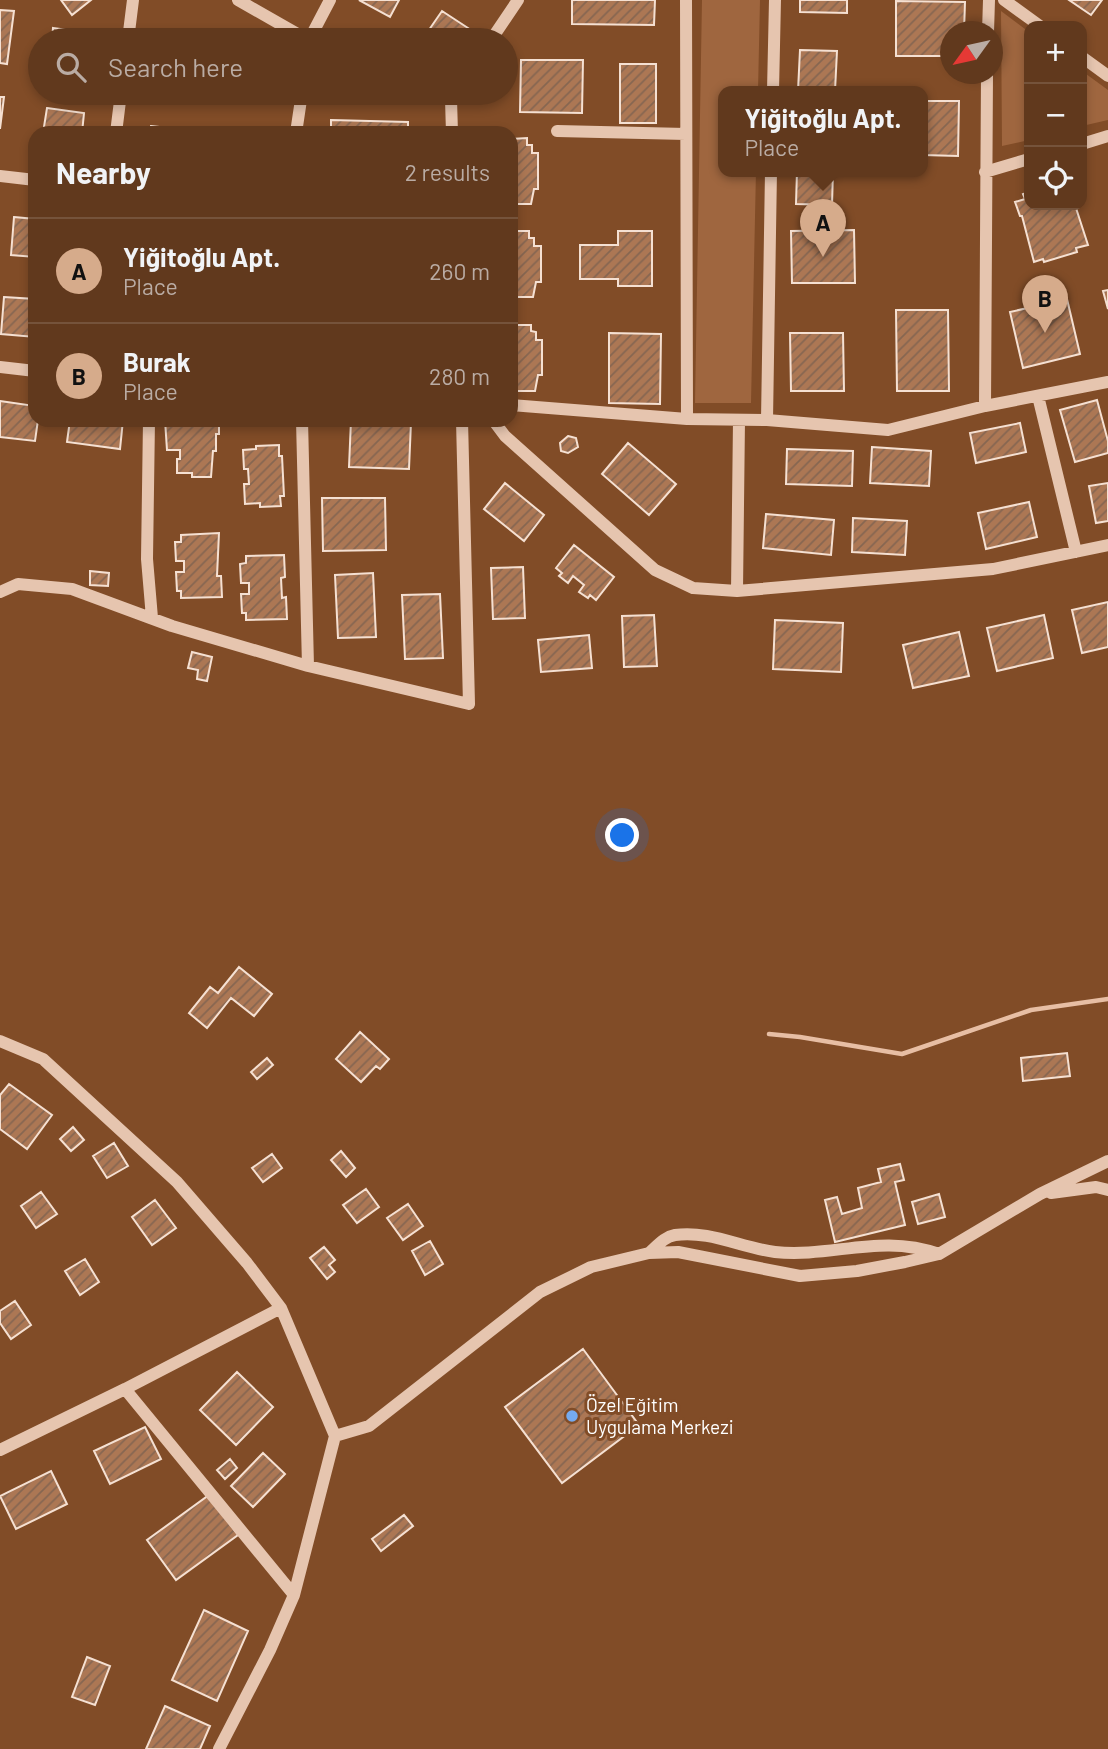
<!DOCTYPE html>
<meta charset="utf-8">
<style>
:root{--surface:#61391d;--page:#6a442a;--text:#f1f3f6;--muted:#baaca4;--line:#75533b;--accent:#d6ab8b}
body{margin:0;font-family:Barlow,sans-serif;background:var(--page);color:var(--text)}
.controls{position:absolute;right:21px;top:21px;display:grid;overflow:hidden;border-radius:14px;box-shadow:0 4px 10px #0003}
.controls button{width:63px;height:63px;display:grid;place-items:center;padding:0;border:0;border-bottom:2px solid var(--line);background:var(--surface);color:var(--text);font:35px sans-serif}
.compass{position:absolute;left:940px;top:21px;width:63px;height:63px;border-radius:50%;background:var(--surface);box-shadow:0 4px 10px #0003;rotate:237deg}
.you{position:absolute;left:623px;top:836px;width:24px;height:24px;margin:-18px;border:5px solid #fff;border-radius:50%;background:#1a73e8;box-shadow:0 0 0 10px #1a73e833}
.badge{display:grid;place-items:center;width:46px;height:46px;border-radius:50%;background:var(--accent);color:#111;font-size:23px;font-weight:700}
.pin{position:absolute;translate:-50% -58px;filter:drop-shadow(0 2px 4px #0008)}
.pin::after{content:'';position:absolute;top:37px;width:24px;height:21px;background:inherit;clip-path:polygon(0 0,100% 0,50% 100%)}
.popup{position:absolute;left:718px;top:86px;width:210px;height:91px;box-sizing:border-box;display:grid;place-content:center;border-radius:14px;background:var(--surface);filter:drop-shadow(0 2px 5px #0005);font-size:23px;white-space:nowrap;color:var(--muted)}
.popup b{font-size:26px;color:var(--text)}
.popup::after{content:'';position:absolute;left:50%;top:100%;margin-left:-14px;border:14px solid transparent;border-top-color:var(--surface)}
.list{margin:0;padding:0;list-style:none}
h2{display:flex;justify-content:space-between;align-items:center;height:91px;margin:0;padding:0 28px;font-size:30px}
h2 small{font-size:23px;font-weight:400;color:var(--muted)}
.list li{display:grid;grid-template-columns:46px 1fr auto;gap:21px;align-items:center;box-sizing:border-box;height:105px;padding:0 28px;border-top:2px solid var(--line)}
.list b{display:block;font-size:26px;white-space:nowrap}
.list p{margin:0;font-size:23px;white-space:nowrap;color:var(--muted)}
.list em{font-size:23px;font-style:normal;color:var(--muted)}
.icon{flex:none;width:38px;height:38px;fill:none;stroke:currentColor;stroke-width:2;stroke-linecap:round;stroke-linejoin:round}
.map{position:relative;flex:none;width:1108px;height:1749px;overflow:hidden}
.search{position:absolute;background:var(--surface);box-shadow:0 4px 10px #0003;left:28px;top:28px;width:490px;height:77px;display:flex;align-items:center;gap:18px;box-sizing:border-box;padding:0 24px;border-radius:38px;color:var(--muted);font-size:26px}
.panel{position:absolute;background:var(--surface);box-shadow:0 4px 10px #0003;left:28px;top:126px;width:490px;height:301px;border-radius:21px}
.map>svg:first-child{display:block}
</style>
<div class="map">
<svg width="1108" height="1749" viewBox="0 0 1108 1749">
<defs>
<pattern id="building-hatch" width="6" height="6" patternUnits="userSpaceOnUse" patternTransform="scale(1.75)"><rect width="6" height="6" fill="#ac7754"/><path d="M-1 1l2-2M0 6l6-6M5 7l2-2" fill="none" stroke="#866651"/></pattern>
</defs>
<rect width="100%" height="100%" fill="#814c27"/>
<path fill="#9f663f" d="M702,0H760L758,91H723V171H756L751,403H695Z
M1001,11L1029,32V140L1002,146Z
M1082,71L1108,90V120L1082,126Z"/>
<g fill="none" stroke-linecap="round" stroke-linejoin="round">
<path stroke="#e7bea4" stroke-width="4.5" d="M769,1034L800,1037L902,1054L1031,1010L1108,999"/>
</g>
<path fill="url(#building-hatch)" stroke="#f5e0d2" stroke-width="2" d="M61,0H91L72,15Z
M359,0H399L390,17Z
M572,0H655L654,25L572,24Z
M800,0H847V13L800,12Z
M1069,0H1102L1091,15Z
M896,1L965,2L964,32H950V56H896Z
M0,10L14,11L7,64L0,63Z
M442,11L474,32L469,40H422Z
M53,28L91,33L90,40H52Z
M800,50L837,51L835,91H798Z
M521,60H583L582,113L520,112Z
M620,64H656V123H620Z
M0,97H4L0,129Z
M923,101H959L958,156L923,155Z
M47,108L84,113L82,133H43Z
M331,120L408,122V133H331Z
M151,126L176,129V133H150Z
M527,138V145H532V153H538V189H534L531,204H511V139Z
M797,171H833L832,205L796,204Z
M1029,192V205H1075L1088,245L1076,248L1077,252L1044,262L1043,259L1034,262L1022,216H1020L1015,202L1025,199L1023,194Z
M14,217L35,219V257L11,255Z
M854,230L855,283H792L791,231Z
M511,231H529V238H534V246H541V282H536L533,297H511Z
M618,231H652V286H618V279H580V245H618Z
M1108,290V309L1103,291Z
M4,297L35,299V337L1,334Z
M1067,299L1080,354L1023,368L1010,312Z
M896,310H948L949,391H897Z
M511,325H531V331L536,332V340H542V375H538L535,391H511Z
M609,333L661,334L660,404L609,403Z
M790,333H843L844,391H791Z
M1097,400L1108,441V453L1075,462L1060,410Z
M0,401L35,406V420H38L35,441L0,437Z
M70,420H123L120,449L67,442Z
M165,420H219V434H216V451H213L211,477H192V473H177V459H180V450H167Z
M351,420L411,422L409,469L349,467Z
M1020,423L1026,452L976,463L970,433Z
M568,436L576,438L578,447L568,453L561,451L560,443Z
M628,443L676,484L649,515L602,474Z
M279,445V456H282L284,496H280L281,506L260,507V503L245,504L244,484H249L248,469H244L243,450L256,449V446Z
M872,447L931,451L929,486L870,483Z
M787,449L853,451L852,486L786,484Z
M505,483L544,515L524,541L484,509Z
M1108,483V521L1096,523L1089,486Z
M322,498H385L386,550L323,551Z
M1029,502L1037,537L986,549L978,513Z
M766,514L834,520L831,555L763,548Z
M853,518L907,521L905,555L852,552Z
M219,533L217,576H221L222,597L181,598V591H177L176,572H184V561H176L175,542H181V535Z
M574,545L614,577L596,600L590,595L588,598L579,592L584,585L573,576L568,583L559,576L562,573L556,568Z
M284,555L285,577L281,578L282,598L286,597L287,619L246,620V613H242L241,594H249V583H241L240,564L246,563V556Z
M523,567L525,618L493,619L491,568Z
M90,571L109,573L108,586L90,585Z
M373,573L376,637L338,638L335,575Z
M440,594L443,658L405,659L402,595Z
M1108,602V647L1082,653L1072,610Z
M654,615L657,666L624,667L622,616Z
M1044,615L1053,658L997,671L987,628Z
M775,620L843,623L841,672L773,669Z
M959,632L969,676L913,688L903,645Z
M589,635L592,668L541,672L538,640Z
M192,652L212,657L207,681L197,679L198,670L188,668Z
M239,967L272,994L254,1016L231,998L207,1028L189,1013L210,987L218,993Z
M360,1032L389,1059L380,1069L376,1066L361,1082L336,1059Z
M1067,1053L1070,1076L1023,1081L1021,1058Z
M267,1058L273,1065L257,1079L251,1072Z
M9,1084L52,1115L27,1149L0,1129V1095Z
M73,1127L84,1140L71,1151L60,1139Z
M114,1143L128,1166L107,1178L93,1156Z
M341,1151L355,1168L346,1177L331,1160Z
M272,1154L282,1168L263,1182L252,1168Z
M900,1164L904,1180L895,1182L905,1225L835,1242L825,1200L837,1197L842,1214L862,1208L858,1188L881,1182L878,1169Z
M366,1189L379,1207L357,1223L343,1205Z
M41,1192L57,1214L36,1228L21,1206Z
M939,1194L945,1217L918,1224L912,1202Z
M155,1200L176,1228L152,1245L132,1217Z
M408,1204L423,1226L403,1240L387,1218Z
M430,1241L443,1264L425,1275L412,1251Z
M324,1247L335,1260L329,1265L335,1272L327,1279L310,1258Z
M85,1259L99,1282L80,1295L65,1271Z
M15,1301L31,1325L11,1339L0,1323V1311Z
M583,1349L639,1425L562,1483L505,1407Z
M237,1372L273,1407L236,1445L200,1410Z
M145,1427L161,1459L110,1484L94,1451Z
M263,1453L285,1474L253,1507L231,1486Z
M230,1459L237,1468L225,1479L217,1470Z
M51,1471L67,1504L16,1529L0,1496Z
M209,1495L238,1535L176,1580L147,1540Z
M404,1515L413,1526L381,1551L372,1539Z
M204,1610L248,1631L217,1701L172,1680Z
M87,1657L110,1666L95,1705L72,1697Z
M165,1706L210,1726L200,1749H146Z"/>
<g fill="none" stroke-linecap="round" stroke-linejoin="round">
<path stroke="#e6c5af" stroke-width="12" d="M238,0L308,40
M686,0L687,419
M1004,0L1040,26
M988,32L989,0
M128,40L133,0
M309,40L330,0
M491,40L518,0
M1082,57L1108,76
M773,91L775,0
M435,93L451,99
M557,131L686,134
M116,133L121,93
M296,133L302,93
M452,133L451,99L456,93
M1082,144L1108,136
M985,172L1029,159
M0,176L35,180
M0,367L35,371
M1038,396L1076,552
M511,405L687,419L767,420L888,430L985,406L1108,382
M985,406L987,74
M149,420L147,559L152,618
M302,420L308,666
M493,420L505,436L655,570L693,588L737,591L993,569L1108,545
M767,420L771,171
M737,591L739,420
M0,592L18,584L72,589L172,626L308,666L469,704L462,420
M0,1041L43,1059L177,1182L247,1263L281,1308L335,1436L294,1595L270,1650L219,1749
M1051,1193L1096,1187L1108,1190
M649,1253C658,1245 664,1237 675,1235C709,1230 742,1248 775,1252C832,1258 881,1233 939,1254
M125,1389L294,1595
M335,1436L369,1426L540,1292L591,1267L649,1253L678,1252L800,1276L857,1271L905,1262L939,1254L1040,1194L1108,1161
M0,1450L125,1389L281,1308"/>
</g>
<circle fill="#75aaee" stroke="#814c27" stroke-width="2.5" cx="572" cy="1416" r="7"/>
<g text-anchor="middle" stroke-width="6" stroke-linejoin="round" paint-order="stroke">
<g font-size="19" fill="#fff" stroke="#814c27" text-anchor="start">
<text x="586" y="1412">Özel Eğitim<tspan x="586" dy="22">Uygulama Merkezi</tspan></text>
</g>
</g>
</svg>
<div class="controls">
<button>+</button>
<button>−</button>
<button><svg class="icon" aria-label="locate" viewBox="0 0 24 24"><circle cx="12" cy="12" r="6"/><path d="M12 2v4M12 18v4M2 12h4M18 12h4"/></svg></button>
</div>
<svg class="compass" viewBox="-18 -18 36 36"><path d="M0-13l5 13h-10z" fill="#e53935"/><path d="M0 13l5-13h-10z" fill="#baaca4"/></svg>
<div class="you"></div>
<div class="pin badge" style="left:823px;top:257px">A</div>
<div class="popup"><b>Yiğitoğlu Apt.</b>Place</div>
<div class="pin badge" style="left:1045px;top:333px">B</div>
<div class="search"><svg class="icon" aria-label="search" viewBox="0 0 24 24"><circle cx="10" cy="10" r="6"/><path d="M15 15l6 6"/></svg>Search here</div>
<section class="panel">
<h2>Nearby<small>2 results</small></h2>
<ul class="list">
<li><span class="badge">A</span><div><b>Yiğitoğlu Apt.</b><p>Place</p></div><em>260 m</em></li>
<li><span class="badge">B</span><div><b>Burak</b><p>Place</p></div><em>280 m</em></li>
</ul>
</section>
</div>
